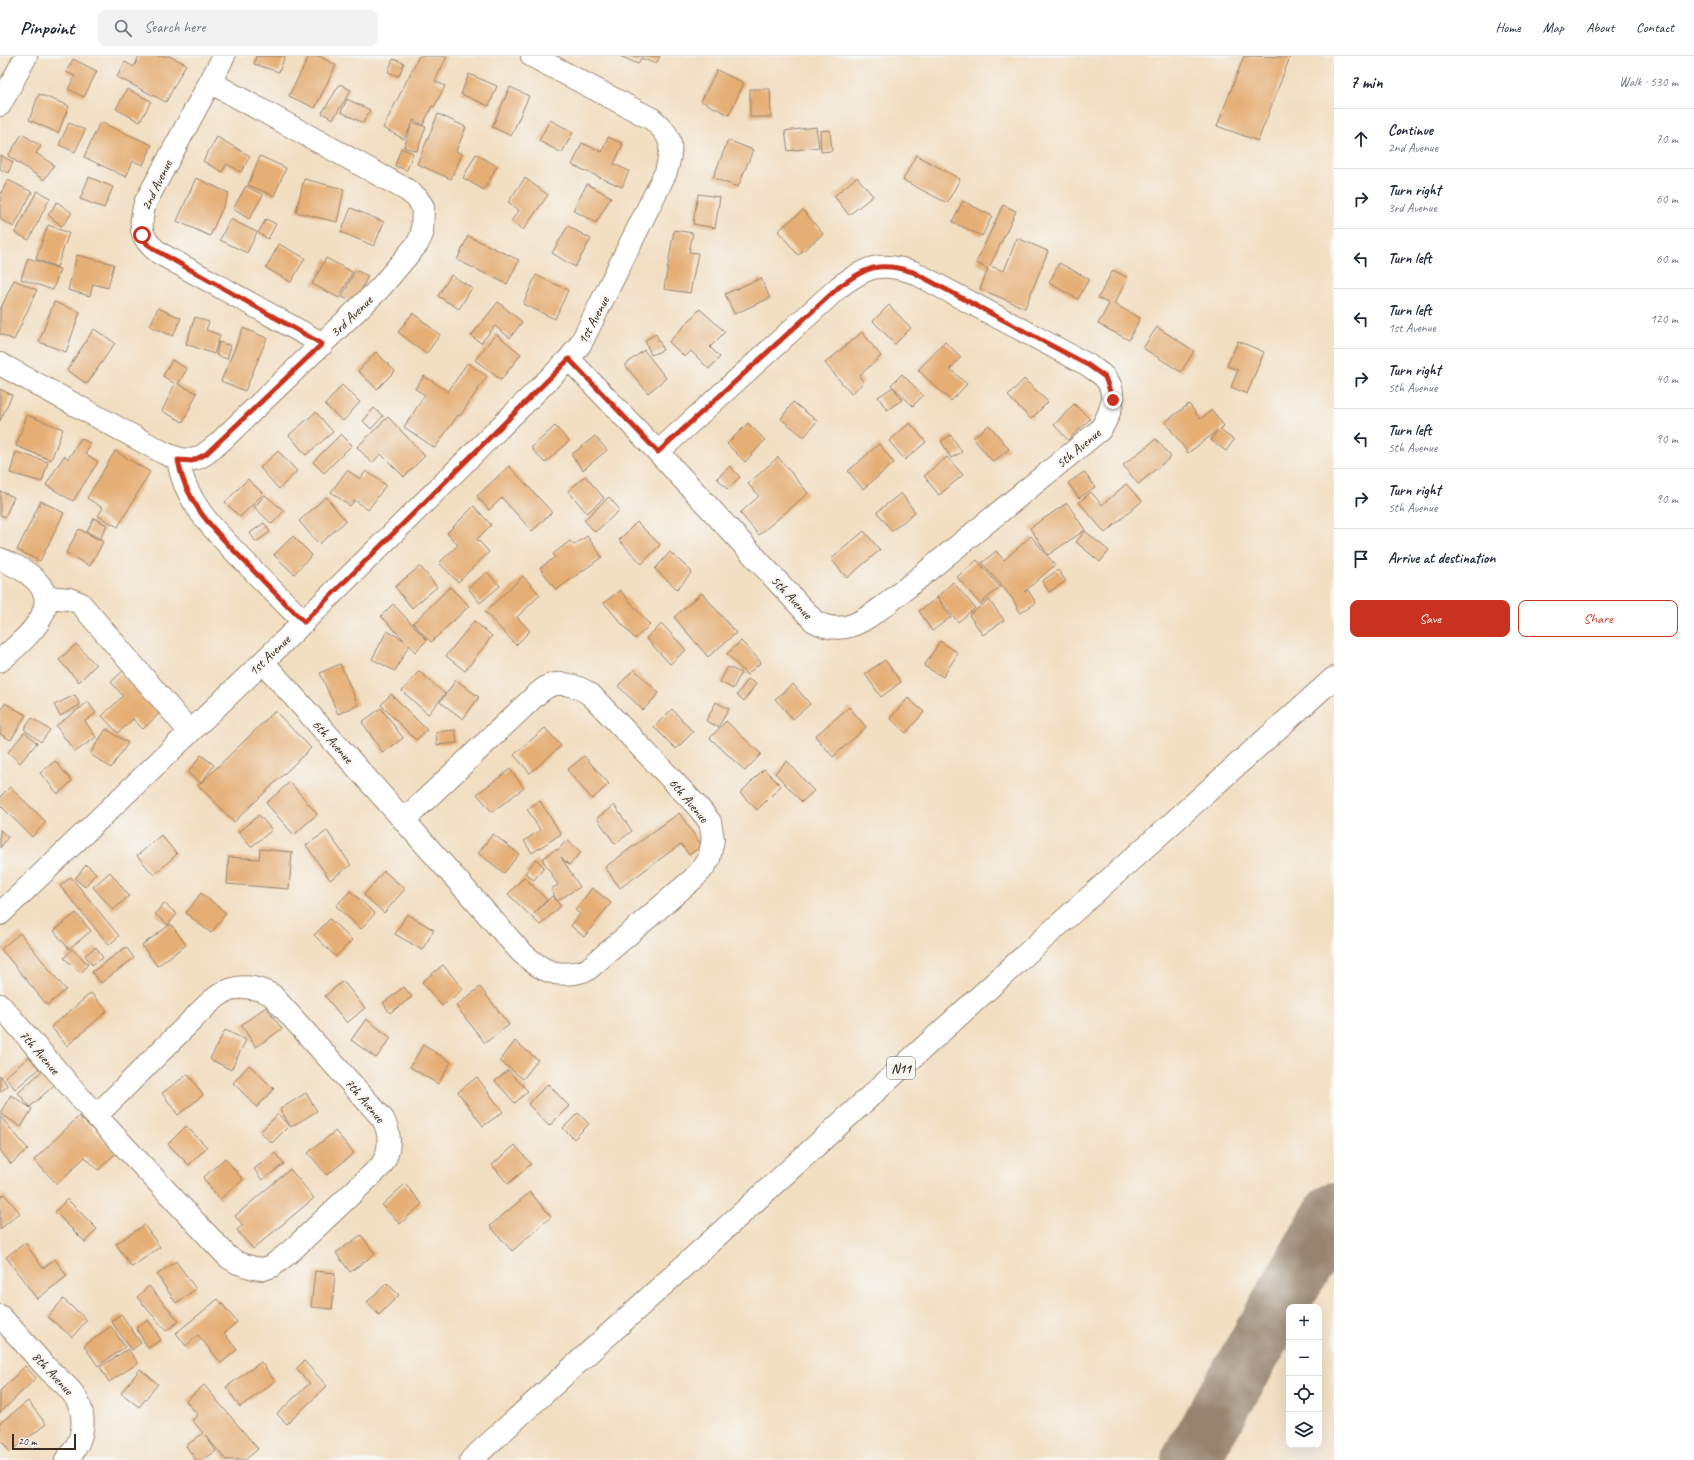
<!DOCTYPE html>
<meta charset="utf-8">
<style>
:root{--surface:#fff;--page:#f2f2f3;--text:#1f2937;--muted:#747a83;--line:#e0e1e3;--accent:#c8321e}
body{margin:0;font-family:Caveat,sans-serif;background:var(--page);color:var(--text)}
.controls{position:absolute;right:12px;bottom:12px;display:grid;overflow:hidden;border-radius:8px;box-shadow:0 4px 16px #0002}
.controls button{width:36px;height:36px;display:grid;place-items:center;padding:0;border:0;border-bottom:1px solid var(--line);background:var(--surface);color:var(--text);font:20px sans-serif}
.scale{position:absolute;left:12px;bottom:10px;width:64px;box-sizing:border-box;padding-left:4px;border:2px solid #3b2a1e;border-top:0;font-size:11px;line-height:14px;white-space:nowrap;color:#3b2a1e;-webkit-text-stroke:3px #f6f6f2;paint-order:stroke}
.stop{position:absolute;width:12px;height:12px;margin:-9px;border:3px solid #c8321e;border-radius:50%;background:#fff}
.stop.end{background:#c8321e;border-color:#fff;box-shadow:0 1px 4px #0008}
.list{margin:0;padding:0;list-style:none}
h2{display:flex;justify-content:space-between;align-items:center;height:52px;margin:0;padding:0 16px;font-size:17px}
h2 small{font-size:13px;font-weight:400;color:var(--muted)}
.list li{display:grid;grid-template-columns:26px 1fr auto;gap:12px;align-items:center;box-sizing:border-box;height:60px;padding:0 16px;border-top:1px solid var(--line)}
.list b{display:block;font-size:15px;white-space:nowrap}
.list p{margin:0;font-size:13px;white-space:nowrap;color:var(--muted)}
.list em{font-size:13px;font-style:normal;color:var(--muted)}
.actions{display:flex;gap:8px;padding:12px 16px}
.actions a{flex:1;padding:9px 0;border:1px solid var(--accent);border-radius:8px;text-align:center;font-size:14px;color:var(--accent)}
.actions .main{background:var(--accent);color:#fff}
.icon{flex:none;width:22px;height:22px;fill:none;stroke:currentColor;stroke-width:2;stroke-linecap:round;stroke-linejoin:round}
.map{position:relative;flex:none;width:1334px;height:1404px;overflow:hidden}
header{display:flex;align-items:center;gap:24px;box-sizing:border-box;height:56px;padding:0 20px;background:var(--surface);border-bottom:1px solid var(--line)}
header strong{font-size:19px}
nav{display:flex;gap:22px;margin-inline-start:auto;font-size:14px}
.search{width:280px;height:36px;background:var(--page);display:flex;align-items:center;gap:10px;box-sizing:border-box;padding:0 14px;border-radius:8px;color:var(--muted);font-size:15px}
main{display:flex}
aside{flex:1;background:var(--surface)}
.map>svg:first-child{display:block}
</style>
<header>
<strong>Pinpoint</strong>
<div class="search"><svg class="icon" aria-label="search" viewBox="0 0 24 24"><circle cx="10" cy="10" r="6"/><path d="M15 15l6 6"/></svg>Search here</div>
<nav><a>Home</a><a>Map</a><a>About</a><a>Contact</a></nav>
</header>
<main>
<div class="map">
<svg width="1334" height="1404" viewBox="0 0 1334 1404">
<rect width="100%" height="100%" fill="#f6f6f2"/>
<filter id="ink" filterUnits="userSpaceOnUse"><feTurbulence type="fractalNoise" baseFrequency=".025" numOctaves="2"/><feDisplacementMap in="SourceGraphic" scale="8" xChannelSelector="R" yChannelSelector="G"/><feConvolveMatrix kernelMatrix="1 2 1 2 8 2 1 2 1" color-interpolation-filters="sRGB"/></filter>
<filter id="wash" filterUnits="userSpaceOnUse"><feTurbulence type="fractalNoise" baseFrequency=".012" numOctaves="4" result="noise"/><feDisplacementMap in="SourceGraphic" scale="16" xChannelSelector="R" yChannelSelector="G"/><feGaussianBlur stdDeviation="0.9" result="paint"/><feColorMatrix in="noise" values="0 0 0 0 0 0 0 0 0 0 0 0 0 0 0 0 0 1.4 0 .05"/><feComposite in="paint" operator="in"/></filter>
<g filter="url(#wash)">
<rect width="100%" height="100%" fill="#f2dec1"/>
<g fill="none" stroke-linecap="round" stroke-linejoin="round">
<path stroke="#968470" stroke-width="58" d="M1190,1404L1334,1155"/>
</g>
<g id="blocks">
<path fill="#e5ae75" d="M139,0H169L186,8L166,46L117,21L125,6L134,11Z
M256,0H285L279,16L254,8Z
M309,0H319L336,9L315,52L289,40Z
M419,0H447L435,25L445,30L434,51L432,50L423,69L414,64L412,66L426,71L417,95L404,91L412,68L404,83L383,72Z
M620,0H660L656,8L641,2L638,8Z
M1244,0L1290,1L1258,85L1217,70Z
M73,3L97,15L84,41L68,33L75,20L66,16Z
M393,3L404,7L399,20L388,16Z
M717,14L744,27L729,59L701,45Z
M469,18L497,30L489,50L461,38Z
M340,28L351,34L333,63L322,57Z
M510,31L529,40L511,80L492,71Z
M127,33L151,45L140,66L116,53Z
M750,33H770L771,61H750Z
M39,38L69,50L58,77L29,64Z
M347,43L370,54L363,67L341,56Z
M438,58L466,71L456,95L462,98L451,123L417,108Z
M550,64L573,76L562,97L539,85Z
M100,66L152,89L143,109L133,105L126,121L84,101Z
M69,67L85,74L75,96L59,89Z
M816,71L819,91L788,95L785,75Z
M830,74L832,95L821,96L820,75Z
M22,78L41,90L36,97L54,109L44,124L8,100Z
M217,81L250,100L241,116L227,108L222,116L203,105Z
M608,81L623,88L614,108L629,115L622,131L572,109L582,87L602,96Z
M728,84L753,94L738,131L713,122Z
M401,92L413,97L407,114L395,110Z
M476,98L497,110L484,134L463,122Z
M0,99L13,106L8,117L0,113Z
M916,99L960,123L947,147L903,124Z
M260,100L286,112L274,140L248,129Z
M89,121L113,131L104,152L80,143Z
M857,121L873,140L849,159L834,140Z
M196,122L229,137L210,180L177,165Z
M525,122L548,139L523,174L511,165L519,154L508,146Z
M304,123L344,133L337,166L296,156Z
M8,124L32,136L14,171L0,163V139Z
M587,128L611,141L596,167L573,154Z
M246,130L263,139L249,163L233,153Z
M37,135L50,142L29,184L15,177Z
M698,138L720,141L715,172L693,168Z
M963,145L992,160L982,180L952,166Z
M57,146L72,157L62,170L48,159Z
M1003,149L1016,155L990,210L1004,215L1017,182L1048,195L1025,252L980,233L988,213L976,207Z
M351,152L384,166L374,190L341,176Z
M803,154L823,178L798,199L778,175Z
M230,163L257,176L247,197L220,184Z
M266,163L276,168L268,183L258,177Z
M48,169L69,177L57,211L36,203Z
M568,170L591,183L575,211L552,197Z
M674,174L693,177L689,196L698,197L690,237L664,233Z
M468,180L519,204L507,228L457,204Z
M279,188L305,202L291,226L266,212Z
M77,199L114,208L108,232L93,228L90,240L68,234Z
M28,202L60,213L53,234L21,223Z
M326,202L352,216L339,242L312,228Z
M1059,207L1089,223L1078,243L1049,227Z
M355,214L368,220L355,247L342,241Z
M1113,214L1128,222L1114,248L1140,262L1129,284L1098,268L1109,248L1098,242Z
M451,219L472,232L459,253L438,240Z
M536,219L568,234L555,263L523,248Z
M761,222L770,242L734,258L725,238Z
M14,224L37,234L14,284L0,278V254Z
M54,246L80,256L66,296L39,286Z
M498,246L522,266L510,282L495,270L481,287L471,280Z
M889,249L911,272L895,288L873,265Z
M158,252L181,262L173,280L150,270Z
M700,253L725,276L710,291L720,301L709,313L691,295L685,301L669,286Z
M413,257L440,279L426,298L398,276Z
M195,261L209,266L206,274L220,279L214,298L186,288Z
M1157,271L1194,295L1181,316L1143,292Z
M243,272L267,282L245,335L221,325Z
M94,273L115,287L87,328L67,314Z
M862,276L881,300L859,320L864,326L851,338L825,307Z
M496,278L521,298L501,324L475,304Z
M656,278L663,294L651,299L645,284Z
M1238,285L1264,296L1247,338L1231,331L1238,314L1227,310Z
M219,286L231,290L227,303L216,299Z
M945,286L961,301L950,313L967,328L951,345L918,314Z
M644,294L666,322L648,337L625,309Z
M376,296L395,315L377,333L358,315Z
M172,304L187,313L178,328L197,337L183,366L162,355L175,328L163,320Z
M467,307L487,320L460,360L458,359L435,392L404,371L425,339L415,333L424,320L448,336Z
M902,318L923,339L913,350L893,331L902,344L887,354L878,341L893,331L891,329Z
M1024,323L1048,346L1031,363L1008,340Z
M342,329L360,346L343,365L325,349Z
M0,333L12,339L0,365Z
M793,346L817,365L804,381L781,363Z
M1074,348L1090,363L1068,384L1054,369Z
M1189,348L1200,363L1212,354L1224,370L1220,374L1234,384L1226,395L1211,384L1217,375L1188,397L1165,366Z
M374,352L383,360L371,373L363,365Z
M316,356L333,376L306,399L289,379Z
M27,359L63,373L51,404L16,390Z
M388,361L425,400L404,421L381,398L372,407L357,391Z
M748,367L765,384L745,406L727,388Z
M910,367L926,386L905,404L889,385Z
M989,369L1009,393L993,406L973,382Z
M555,370L569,385L545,407L531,392Z
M341,378L352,389L324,417L313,406Z
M951,379L962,396L951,402L941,385Z
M595,380L607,394L583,414L571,399Z
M81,382L91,388L85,397L98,406L73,445L46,429L64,400L68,403Z
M1156,383L1171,401L1138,428L1123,409Z
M879,388L894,407L863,433L848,415Z
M115,395L150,416L118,471L98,460L103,452L87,442Z
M278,395L297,415L279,433L260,412Z
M16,396L48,406L42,426L10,417Z
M778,401L808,437L759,479L740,457L759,440L748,428Z
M947,401L963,419L939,439L924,420Z
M509,410L552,456L532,475L502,442L489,454L477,440Z
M730,410L740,421L727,433L717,422Z
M347,414L360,423L366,415L386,429L368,454L355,444L350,450L331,436Z
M1084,416L1095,431L1079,442L1068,427Z
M585,420L604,442L587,457L568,435Z
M248,423L263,438L240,461L225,446Z
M1126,428L1142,445L1105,477L1079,446L1091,436L1102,449Z
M0,435L14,441L5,461L0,459Z
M901,437L915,456L892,475L877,456Z
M265,439L284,455L272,468L254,451Z
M326,441L346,465L319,488L299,465Z
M609,441L620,454L595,476L584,464Z
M41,445L64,457L40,505L17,494Z
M1067,447L1085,474L1048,499L1030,472Z
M474,450L491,469L477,483L489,496L458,526L439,507L458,489L447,477Z
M94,462L107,469L100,483L87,476Z
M637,466L660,489L642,508L619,484Z
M264,467L270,476L256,486L250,477Z
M79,473L103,486L90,510L66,497Z
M864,475L880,494L847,522L831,503Z
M1085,475L1109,495L1100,506L1076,486Z
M293,480L312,499L294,518L274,499Z
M587,480L602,501L556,534L540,512L555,501L553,498L570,485L574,489Z
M1031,480L1055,509L1024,536L1028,534L1036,547L1020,557L1013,543L982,507L996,495L1004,504Z
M670,496L692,516L677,533L655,513Z
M977,504L1000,531L980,548L957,521Z
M420,510L437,531L412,552L395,531Z
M1058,514L1066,525L1049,536L1042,525Z
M487,516L500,530L480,547L468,532Z
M523,520L540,539L517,561L530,575L516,589L485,556Z
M953,526L975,552L958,566L937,541Z
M450,531L469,550L431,586L413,567Z
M620,534L650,569L635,583L604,547Z
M702,537L736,577L708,601L674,561Z
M937,542L951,561L932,575L919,555Z
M989,544L1004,564L983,579L969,559Z
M393,548L427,584L415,596L409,589L395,615L372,603L387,575L404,584L381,560Z
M474,565L492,580L465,615L446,600Z
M662,568L686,594L670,608L646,582Z
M741,585L761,606L747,619L727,598Z
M940,585L958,597L943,621L924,610Z
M76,588L96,609L79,626L59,604Z
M885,604L901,626L881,641L865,618Z
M340,608L358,649L338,658L320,617Z
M728,611L741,617L733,633L720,626Z
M125,613L162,655L143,673L133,663L118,677L102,660L123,640L111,626Z
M634,613L659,637L643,654L618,630Z
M419,615L445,638L428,658L402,635Z
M748,623L756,628L744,645L737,639Z
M456,624L479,641L463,663L440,646Z
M793,628L810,648L793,663L775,643Z
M391,638L427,674L416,684L381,649Z
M75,639L80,649L60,660L54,649Z
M908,642L924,656L906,677L890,662Z
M88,646L96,657L85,665L96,681L75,696L56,670Z
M716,646L729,653L718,671L706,665Z
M5,647L26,659L11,684L0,678V656Z
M849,651L866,671L833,701L815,680Z
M381,652L403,682L383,697L362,666Z
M672,653L693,676L676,693L654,671Z
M275,655L311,692L234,766L198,729L201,727L188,717L201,699L214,709L201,727Z
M32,662L50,674L41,686L24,673Z
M726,665L761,698L745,715L710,682Z
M545,672L561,690L530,717L514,699Z
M106,673L128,687L111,712L90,698Z
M455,674L457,687L437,689L436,676Z
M25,676L37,687L20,707L8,696Z
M584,700L609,728L592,743L567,714Z
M55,705L72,725L58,738L40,717Z
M787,705L814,735L802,746L775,717Z
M510,713L524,732L492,756L477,738Z
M764,713L781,730L757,754L740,737Z
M290,726L317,758L294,779L266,747Z
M10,731L46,766L32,781L0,749V741Z
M540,745L561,778L532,797L524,785L540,774L527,753Z
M614,749L632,775L615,788L597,762Z
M679,757L702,790L689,799L681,788L620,832L605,811Z
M259,759L272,774L251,791L238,776Z
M0,774L8,781L0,792Z
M327,775L351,809L330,824L306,789Z
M493,778L519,798L504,817L478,797Z
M161,779L177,798L154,819L137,800Z
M567,784L581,796L569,809L561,801L580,831L557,845L551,833L558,829L542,803L556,793L557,795Z
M260,793L292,796L289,833L227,828L229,801L259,803Z
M536,803L544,811L534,824L525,817Z
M86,809L96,817L85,831L75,823Z
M384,815L405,833L384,857L364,839Z
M110,816L129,840L113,854L93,831Z
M71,821L119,880L109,889L60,830Z
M524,821L547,844L534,858L552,840L561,850L540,869L508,838Z
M592,832L611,847L584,881L571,870L580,858L575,854Z
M350,835L375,857L361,873L336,850Z
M201,837L226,857L211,877L186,857Z
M164,847L177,858L168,869L155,858Z
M76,857L91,875L69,893L54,875Z
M407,858L434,874L422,894L395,878Z
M330,863L352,884L336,901L314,879Z
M171,868L186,889L157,910L142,889Z
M20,877L66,934L47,949L1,893Z
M96,891L103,902L92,909L85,899Z
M126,891L134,902L101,927L92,916Z
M72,893L88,908L81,917L64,902Z
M443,909L463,933L442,950L422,926Z
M343,925L365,952L347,967L325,940Z
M404,931L412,941L390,957L383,947Z
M480,931L509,969L485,987L456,950Z
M91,937L107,955L67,990L51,971Z
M266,951L282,973L256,991L241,969Z
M366,963L391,982L376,1002L351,984Z
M225,974L246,984L231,1014L210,1003Z
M515,985L538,1004L523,1023L500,1005Z
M423,989L451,1006L438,1028L410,1011Z
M29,1001L39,1013L15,1033L5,1021Z
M249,1009L274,1033L257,1051L233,1027Z
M43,1014L55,1028L30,1051L18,1037Z
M508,1014L528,1035L515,1047L495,1025Z
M188,1018L203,1039L178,1059L162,1037Z
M0,1019L8,1030L0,1036Z
M477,1021L503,1056L483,1070L458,1036Z
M548,1028L569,1050L549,1070L528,1048Z
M306,1037L317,1055L291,1071L280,1053Z
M11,1039L32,1053L21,1071L0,1057Z
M578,1057L589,1068L574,1083L563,1072Z
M278,1058L289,1070L272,1087L260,1076Z
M0,1060L28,1093L11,1108L0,1094Z
M79,1060L116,1097L98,1114L85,1101L57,1128L34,1104Z
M186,1070L207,1091L189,1109L168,1088Z
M335,1075L354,1097L327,1119L308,1097Z
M515,1089L531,1108L508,1128L492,1109Z
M275,1097L284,1108L262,1124L254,1113Z
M225,1102L243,1124L220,1143L203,1122Z
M290,1113L314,1142L253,1193L237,1174L243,1169L235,1160Z
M405,1128L422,1148L400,1168L382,1149Z
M530,1136L551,1161L512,1195L490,1170Z
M4,1138L20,1157L0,1173V1141Z
M67,1143L97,1173L85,1186L55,1156Z
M144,1169L160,1191L132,1211L116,1188Z
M361,1179L375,1198L350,1216L336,1197Z
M25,1187L43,1212L55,1203L67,1220L37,1243L6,1201Z
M176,1205L196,1233L176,1247L157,1219Z
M315,1215L335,1217L332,1253L311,1251Z
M387,1227L399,1239L379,1259L367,1246Z
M149,1230L179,1265L166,1275L137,1241Z
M63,1243L87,1264L72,1281L48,1261Z
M218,1243L237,1266L224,1277L237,1294L221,1307L198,1279L186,1290L176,1277Z
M121,1258L141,1287L132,1294L111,1265Z
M148,1264L161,1284L148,1292L136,1272Z
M111,1270L125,1291L98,1310L84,1290Z
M128,1293L138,1307L109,1326L100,1311Z
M304,1305L327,1330L287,1368L277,1358L310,1327L296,1313Z
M261,1306L275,1325L240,1351L226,1331Z
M25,1310L36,1322L0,1357V1335Z
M140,1313L158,1328L139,1351L121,1337Z
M204,1329L258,1393L245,1404H226L205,1379L216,1395L203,1404H196L186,1390L203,1377L192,1364L198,1359L186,1345Z
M28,1345L46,1368L10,1396L0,1383V1367Z"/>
</g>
</g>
<g filter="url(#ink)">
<use href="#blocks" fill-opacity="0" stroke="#968470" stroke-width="1"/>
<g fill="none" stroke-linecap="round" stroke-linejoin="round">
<g stroke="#968470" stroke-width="24">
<path id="minor" d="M224,0L145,147C139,171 139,181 159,197L323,288
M0,49L26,0
M569,303L658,396L814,565C844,582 864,564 888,547L1100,374C1110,359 1120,335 1103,320C1099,316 1093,313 1088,309L913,216C879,205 866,211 839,231L658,396
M0,308L164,397C192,410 199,404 221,385L380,232L418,187L422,178L423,151L417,142L407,134L210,26
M178,404C185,448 218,478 248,509C266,528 285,547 304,566
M0,503C10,508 22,512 30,519C70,550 23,584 0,605
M45,541L69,543L80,547L190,676
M263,606L520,895C542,916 557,923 587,914L693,823L704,811L709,803L713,783L710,766L699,752L591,639C580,631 562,624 549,630C544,632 540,636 536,639L404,764
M0,858L263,606L569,303L581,287L666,116C673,89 674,82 652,63L532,0
M0,949L96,1060L228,1201L238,1207L254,1212L264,1213L272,1210L291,1195L381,1110C391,1095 391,1079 383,1063L272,939C256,931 242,928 225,936C211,942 194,963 182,974C153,1003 125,1031 96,1060
M0,1260C16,1277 31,1295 47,1312C55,1320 64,1327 71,1335C89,1357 85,1385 66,1404"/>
</g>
<g stroke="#968470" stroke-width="24">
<path id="highway" d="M471,1404L1034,891L1334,622"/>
</g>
<use href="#minor" stroke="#fff" stroke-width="22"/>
<use href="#highway" stroke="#fff" stroke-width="22"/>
</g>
</g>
<g fill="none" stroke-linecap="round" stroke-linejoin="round" filter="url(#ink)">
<path stroke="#c8321e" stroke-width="5" d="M142,179L147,188L159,196L322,288L206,398L192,405L178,404C185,448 218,478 248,509C266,528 285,547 304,566L569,303L658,396L839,231C866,211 879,205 913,216L1088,309L1105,321L1113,344"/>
</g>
<g text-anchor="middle" stroke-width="4" stroke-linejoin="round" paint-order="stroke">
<rect fill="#f6f6f2" stroke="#73675e" stroke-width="1" x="887" y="1001" width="28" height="22" rx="3"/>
<g font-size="13" font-weight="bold" fill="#3b2a1e">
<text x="901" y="1017">N11</text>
</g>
<g font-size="14" fill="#3b2a1e" stroke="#f6f6f2">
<text transform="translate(156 129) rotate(-64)" y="5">2nd Avenue</text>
<text transform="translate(351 260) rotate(-44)" y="5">3rd Avenue</text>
<text transform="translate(593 264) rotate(-62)" y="5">1st Avenue</text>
<text transform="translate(1078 392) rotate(-40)" y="5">5th Avenue</text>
<text transform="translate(792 541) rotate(47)" y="5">5th Avenue</text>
<text transform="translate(269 599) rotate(-44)" y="5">1st Avenue</text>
<text transform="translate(333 685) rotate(48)" y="5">6th Avenue</text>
<text transform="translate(689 744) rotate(50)" y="5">6th Avenue</text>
<text transform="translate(40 996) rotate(49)" y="5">7th Avenue</text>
<text transform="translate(365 1044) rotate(50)" y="5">7th Avenue</text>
<text transform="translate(53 1317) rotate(47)" y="5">8th Avenue</text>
</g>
</g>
</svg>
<div class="controls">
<button>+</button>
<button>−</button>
<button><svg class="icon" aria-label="locate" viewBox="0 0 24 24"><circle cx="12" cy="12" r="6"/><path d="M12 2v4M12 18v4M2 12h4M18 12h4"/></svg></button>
<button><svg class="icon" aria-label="layers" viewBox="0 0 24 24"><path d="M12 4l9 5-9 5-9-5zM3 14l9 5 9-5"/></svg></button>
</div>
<div class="scale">20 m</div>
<div class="stop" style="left:142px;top:179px"></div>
<div class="stop end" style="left:1113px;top:344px"></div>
</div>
<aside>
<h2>7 min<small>Walk · 530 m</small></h2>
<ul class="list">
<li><svg class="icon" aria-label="ahead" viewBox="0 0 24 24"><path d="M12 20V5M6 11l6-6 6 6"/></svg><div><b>Continue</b><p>2nd Avenue</p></div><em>70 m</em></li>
<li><svg class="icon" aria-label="right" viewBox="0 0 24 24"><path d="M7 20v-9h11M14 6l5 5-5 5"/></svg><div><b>Turn right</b><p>3rd Avenue</p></div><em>60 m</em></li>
<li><svg class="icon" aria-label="left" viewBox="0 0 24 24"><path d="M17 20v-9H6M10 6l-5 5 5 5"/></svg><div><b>Turn left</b></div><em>60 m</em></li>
<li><svg class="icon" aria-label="left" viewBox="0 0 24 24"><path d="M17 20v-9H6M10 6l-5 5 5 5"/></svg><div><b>Turn left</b><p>1st Avenue</p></div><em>120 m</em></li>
<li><svg class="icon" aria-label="right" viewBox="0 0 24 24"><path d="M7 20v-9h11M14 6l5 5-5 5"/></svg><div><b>Turn right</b><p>5th Avenue</p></div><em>40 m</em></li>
<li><svg class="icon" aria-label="left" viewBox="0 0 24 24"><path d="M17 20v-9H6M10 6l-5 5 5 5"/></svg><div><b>Turn left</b><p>5th Avenue</p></div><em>90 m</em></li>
<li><svg class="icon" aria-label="right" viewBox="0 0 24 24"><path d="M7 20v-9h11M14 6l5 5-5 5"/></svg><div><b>Turn right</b><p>5th Avenue</p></div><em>90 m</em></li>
<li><svg class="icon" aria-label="arrive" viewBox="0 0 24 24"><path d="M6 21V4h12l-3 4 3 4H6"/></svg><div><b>Arrive at destination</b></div></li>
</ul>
<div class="actions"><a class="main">Save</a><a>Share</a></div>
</aside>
</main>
